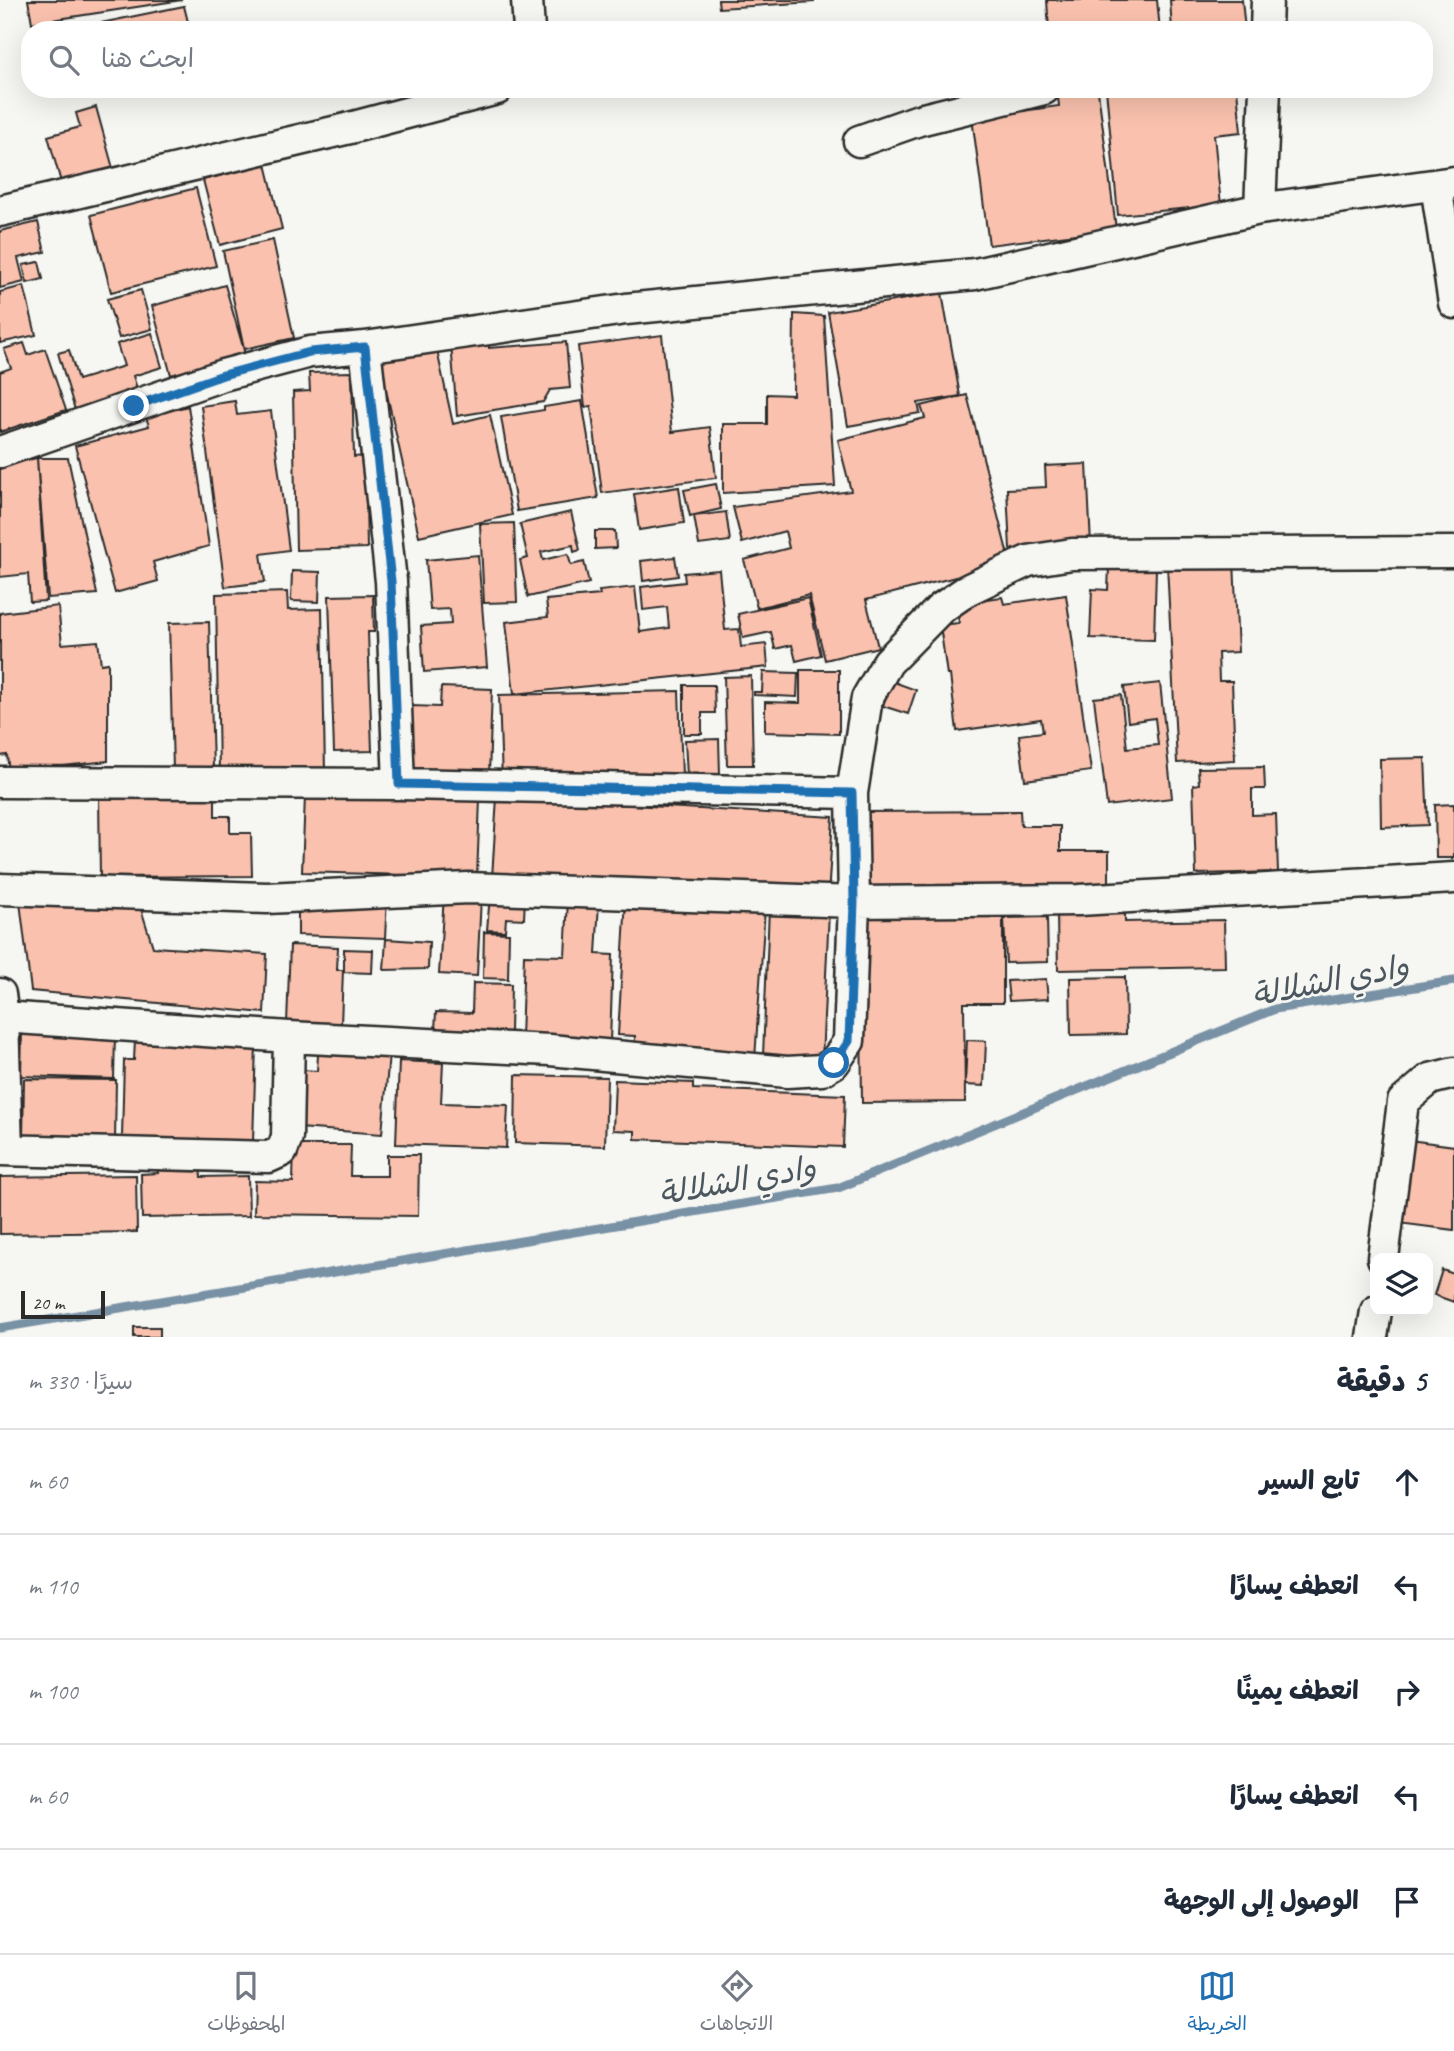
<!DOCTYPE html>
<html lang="ar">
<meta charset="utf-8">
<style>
:root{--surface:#fff;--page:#f2f2f3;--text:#1f2937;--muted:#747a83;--line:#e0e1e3;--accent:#1f6fb2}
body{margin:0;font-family:Caveat,"Playpen Sans Arabic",sans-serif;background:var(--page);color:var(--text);direction:rtl}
.controls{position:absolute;right:21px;bottom:21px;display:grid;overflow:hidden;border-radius:14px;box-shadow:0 7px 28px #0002}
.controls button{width:63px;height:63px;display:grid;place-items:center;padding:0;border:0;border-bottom:2px solid var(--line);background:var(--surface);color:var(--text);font:35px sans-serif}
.scale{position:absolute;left:21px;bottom:18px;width:84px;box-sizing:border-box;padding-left:7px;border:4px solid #2b2b2b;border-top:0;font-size:19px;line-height:24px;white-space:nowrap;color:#2b2b2b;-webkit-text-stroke:5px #f6f6f2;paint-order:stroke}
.stop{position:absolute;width:21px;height:21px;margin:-16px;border:5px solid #1f6fb2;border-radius:50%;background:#fff}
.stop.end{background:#1f6fb2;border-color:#fff;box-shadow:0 2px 7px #0008}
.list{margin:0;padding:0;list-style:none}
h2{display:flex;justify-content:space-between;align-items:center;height:91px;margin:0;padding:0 28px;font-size:30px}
h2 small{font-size:23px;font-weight:400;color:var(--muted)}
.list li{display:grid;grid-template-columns:46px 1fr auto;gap:21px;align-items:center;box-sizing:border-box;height:105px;padding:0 28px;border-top:2px solid var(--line)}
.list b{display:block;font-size:26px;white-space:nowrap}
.list em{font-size:23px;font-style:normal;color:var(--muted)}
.icon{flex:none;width:38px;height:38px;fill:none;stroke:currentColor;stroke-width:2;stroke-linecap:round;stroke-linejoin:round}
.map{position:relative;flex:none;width:1454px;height:1337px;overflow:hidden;direction:ltr}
.search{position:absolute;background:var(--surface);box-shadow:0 7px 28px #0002;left:21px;right:21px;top:21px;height:77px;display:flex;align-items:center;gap:18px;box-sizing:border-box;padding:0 24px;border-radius:28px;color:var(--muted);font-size:26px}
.sheet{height:616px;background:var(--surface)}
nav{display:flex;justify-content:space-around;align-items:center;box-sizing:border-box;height:98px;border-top:2px solid var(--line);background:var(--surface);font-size:19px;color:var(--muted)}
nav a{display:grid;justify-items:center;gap:4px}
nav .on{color:var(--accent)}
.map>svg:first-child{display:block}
</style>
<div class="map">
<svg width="1454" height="1337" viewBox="0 0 1454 1337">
<rect width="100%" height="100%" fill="#f6f6f2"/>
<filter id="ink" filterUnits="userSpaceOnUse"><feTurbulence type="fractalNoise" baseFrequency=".0143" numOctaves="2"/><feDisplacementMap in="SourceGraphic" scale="14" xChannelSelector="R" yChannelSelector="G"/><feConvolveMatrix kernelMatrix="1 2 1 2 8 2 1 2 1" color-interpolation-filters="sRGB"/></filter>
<g filter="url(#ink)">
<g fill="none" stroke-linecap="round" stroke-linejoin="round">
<path stroke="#7891a5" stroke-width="9" d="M0,1328L838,1188L1275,1009L1454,981"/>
</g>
<path fill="#fac2ae" stroke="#2b2b2b" stroke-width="2" d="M28,0H182L32,23Z
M718,0H814V2L719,8Z
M1047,0H1157L1160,30H1049Z
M1170,0H1242L1245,30H1172Z
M184,6L190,30H103L101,23Z
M1106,89H1237L1241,132L1214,135L1221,205L1118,215Z
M1098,91L1116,229L989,245L972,118L1059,106L1058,97Z
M96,107L114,172L62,186L48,136L80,127L76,113Z
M266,164L282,229L220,245L203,180Z
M196,188L216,266L111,292L91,215Z
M38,222L45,252L18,258L24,282L0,288V231Z
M273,240L294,338L244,349L223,251Z
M39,262L43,279L27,283L23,265Z
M225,285L245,354L171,375L152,306Z
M24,286L36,335L0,343V292Z
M141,290L152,329L119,338L107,299Z
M942,293L960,396L918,403L920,413L848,426L828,312Z
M794,314L824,316L835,486L723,493V424H767V394L793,395Z
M152,333L162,367L133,376L138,391L75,410L58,353L69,350L78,380L124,366L117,344Z
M662,335L672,432L710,427L716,478L602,493L591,406L585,407L578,346Z
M489,340V348L566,342L570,388L550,390L543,402L457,416L451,344Z
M24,343L28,355L45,349L66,410L0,432V372L11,368L4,349Z
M436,346L453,424L490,415L512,515L419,536L379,359Z
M352,372L354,457L365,456L367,548L296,550L293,392L310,391L309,373Z
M967,395L1010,563L866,600L878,647L825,660L809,595L757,608L744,560L789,548L785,531L742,543L733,507L851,491L838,440L925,418L921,406Z
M235,401L237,415L271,411L289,550L261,554L265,582L225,587L201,406Z
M582,401L598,498L517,511L501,417L544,410V407Z
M188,406L209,546L153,562L158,581L115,593L75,446L149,426L146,417Z
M37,458H68L97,594L48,598Z
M37,458L46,601L30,602L28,574L0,577V466Z
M1087,464L1091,545L1010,549L1007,489L1046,487L1045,466Z
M716,484L721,509L690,516L684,490Z
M679,487L684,523L639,530L634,494Z
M571,512L580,550L574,552L573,545L541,552L543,560L568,554L571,565L584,562L589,583L528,597L520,560L528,558L520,524Z
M726,512L730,541L699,545L694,516Z
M514,523L517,602L484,603L480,524Z
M595,531H615L616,548L595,549Z
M478,555L487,667L424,672L421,626L451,624L450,609L430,610L426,560Z
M675,557L678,576L643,581L641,561Z
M1234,560L1238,652L1218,653L1219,681H1232L1235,760L1177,763L1167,564Z
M1109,567L1156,568L1154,640L1090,638L1092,589L1108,590Z
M719,570L725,630L739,629L741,647L766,644L768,667L514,694L506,622L548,617L546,600L600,595L599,591L635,587L640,632L669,628L667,607L643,610L641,587L685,582L684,573Z
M292,571L320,572L319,602L291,601Z
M287,592L288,610L322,609L325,772L219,774L216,594Z
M373,595L374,632H368L372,751L334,752L329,596Z
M1066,595L1091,771L1025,780L1019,735L1043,732L1041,719L957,731L950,675H947L940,625L959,623L956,603L1002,597L1004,604Z
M808,598L821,655L796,661L792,645L775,649L771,632L743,638L738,614Z
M58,606L62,644L98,641L101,664L108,663V761L9,772L7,755L0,756V613Z
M209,622L213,768L173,769L169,623Z
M800,670H839V734L765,732V702L800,703Z
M763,672L798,673L797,697L754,695V692H762Z
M751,676L753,765H727L724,677Z
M891,681L916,690L908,714L883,706Z
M1160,683L1172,798L1107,806L1094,698L1121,695L1127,748L1158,745L1155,718L1128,722L1124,687Z
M684,685H714L715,713H702V734H684Z
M441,687L492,689L489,776L409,772L412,706L440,707Z
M679,691L682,776L502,781L499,695Z
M719,739L720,775L687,776L685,740Z
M1425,758L1428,825L1381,827L1380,759Z
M1264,767L1265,789H1252V815L1276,814L1278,872L1196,874L1193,785L1199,784L1198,768Z
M215,793V816H230V833H251L252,876L100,877L99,794Z
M305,796L480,799L477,877L302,872Z
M497,797L833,817L828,898L492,878Z
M1454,804V858H1436L1435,805Z
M1020,811L1021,826H1060V851H1109V891L865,893L864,812Z
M298,895L387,898L385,938L298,935Z
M444,895L481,897L477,976L439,974Z
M490,895L525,897L524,919L506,918L505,931L487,930Z
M626,899L765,908L755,1059L634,1052L635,1036L618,1035Z
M568,900L599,902L596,954L613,955L610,1042L521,1038L524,955L565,956Z
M20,902L141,909L153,947L267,954L264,1013L31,991Z
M769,908L829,911L822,1059L763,1056Z
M1125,914V922L1224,920L1225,967L1058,970L1057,915Z
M860,916H1003V1003H964L965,1102L862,1103Z
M1047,917L1048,962L1006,963L1004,918Z
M484,932L509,933L508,979L483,978Z
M386,939L429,942L428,969L384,970Z
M290,945L338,947L337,970H343L341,1025L287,1023Z
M344,949L373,950L372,973L344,972Z
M1125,977L1126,1034L1071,1035L1070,978Z
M1046,979L1048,999L1009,1001L1007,981Z
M473,983L511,984L510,1032L435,1030L436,1012L472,1013Z
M22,1031L115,1034L114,1079L21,1076Z
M319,1039L389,1054L382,1134L299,1128L304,1070L317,1071Z
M135,1040L256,1044L253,1142L122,1138L124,1060H134Z
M967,1040L986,1041L984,1086L965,1085Z
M399,1061L443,1063L441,1103L508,1105L506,1148L396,1144Z
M516,1075L607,1077L605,1146L515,1143Z
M24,1079L116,1080L115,1141L23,1139Z
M615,1080L693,1083V1089L845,1095L843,1147L635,1139V1131L613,1130Z
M1409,1140L1454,1146V1230L1398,1223Z
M294,1145H351L350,1176H387V1155H419L418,1216L254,1214L255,1181L293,1182Z
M157,1165H200L201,1177L248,1176L249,1216L142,1218L141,1174L158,1173Z
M136,1175L137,1232L0,1234V1177Z
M1442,1270L1454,1274V1302L1434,1295Z
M134,1327H160V1337H134Z"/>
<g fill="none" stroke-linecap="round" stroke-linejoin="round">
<g stroke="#2b2b2b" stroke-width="35">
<path id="minor" d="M527,0L529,30
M1266,30L1267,0
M859,141L919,120L1044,89
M1436,185L1454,303
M1260,209L1265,89
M0,211L346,129L497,89
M365,347L391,581L399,784
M0,452L223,375L310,352L365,347L626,309L975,274L1260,209L1454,182
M0,782L399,784L852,793
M0,889L267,898L468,888L854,902L1079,900L1454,878
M0,994L3,1017L7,1150
M3,1017L289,1037L550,1050L787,1072L822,1070L834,1063L849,1041L854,902L852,793L867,698L888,662L940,609L969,589L1028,561L1072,554L1454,552
M0,1150L269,1157L282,1151L287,1137L289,1037
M1383,1258L1403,1102L1430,1079L1454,1073
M1372,1337L1376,1311"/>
</g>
<use href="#minor" stroke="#f6f6f2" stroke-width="30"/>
</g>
</g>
<g fill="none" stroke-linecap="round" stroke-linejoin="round" filter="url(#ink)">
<path stroke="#1f6fb2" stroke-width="9" d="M134,406L223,375L310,352L365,347L391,581L399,784L852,793L854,902L849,1041L834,1063"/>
</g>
<g text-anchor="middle" stroke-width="5" stroke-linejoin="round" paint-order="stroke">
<g font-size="32" font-style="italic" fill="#4b565e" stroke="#f6f6f2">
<text transform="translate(1330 980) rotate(-11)" y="11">وادي الشلالة</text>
<text transform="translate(737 1180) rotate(-10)" y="11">وادي الشلالة</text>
</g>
</g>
</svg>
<div class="controls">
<button><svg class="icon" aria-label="layers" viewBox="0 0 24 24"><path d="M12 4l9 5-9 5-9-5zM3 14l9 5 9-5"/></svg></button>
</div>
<div class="scale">20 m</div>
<div class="stop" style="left:834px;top:1063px"></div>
<div class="stop end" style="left:134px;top:406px"></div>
<div class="search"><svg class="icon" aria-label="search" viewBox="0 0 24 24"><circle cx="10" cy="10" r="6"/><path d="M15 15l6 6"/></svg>ابحث هنا</div>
</div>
<section class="sheet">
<h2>5 دقيقة<small>سيرًا · 330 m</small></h2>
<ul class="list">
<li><svg class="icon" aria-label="ahead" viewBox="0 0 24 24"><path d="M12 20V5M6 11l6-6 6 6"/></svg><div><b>تابع السير</b></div><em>60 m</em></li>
<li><svg class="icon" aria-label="left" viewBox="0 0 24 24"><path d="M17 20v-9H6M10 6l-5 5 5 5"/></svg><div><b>انعطف يسارًا</b></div><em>110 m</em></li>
<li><svg class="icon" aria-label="right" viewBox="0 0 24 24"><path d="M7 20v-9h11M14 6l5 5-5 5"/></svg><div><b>انعطف يمينًا</b></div><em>100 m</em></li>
<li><svg class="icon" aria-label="left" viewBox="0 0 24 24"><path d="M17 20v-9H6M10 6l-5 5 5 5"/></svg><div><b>انعطف يسارًا</b></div><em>60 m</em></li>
<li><svg class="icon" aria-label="arrive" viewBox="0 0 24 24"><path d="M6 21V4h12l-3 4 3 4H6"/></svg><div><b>الوصول إلى الوجهة</b></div></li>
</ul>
</section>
<nav>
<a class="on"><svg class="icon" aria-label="map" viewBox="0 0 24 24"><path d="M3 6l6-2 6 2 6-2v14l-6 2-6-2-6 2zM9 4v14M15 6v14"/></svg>الخريطة</a>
<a><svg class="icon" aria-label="directions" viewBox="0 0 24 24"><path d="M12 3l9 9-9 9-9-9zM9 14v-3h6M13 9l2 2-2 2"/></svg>الاتجاهات</a>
<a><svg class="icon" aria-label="saved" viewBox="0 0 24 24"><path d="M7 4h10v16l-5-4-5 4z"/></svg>المحفوظات</a>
</nav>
